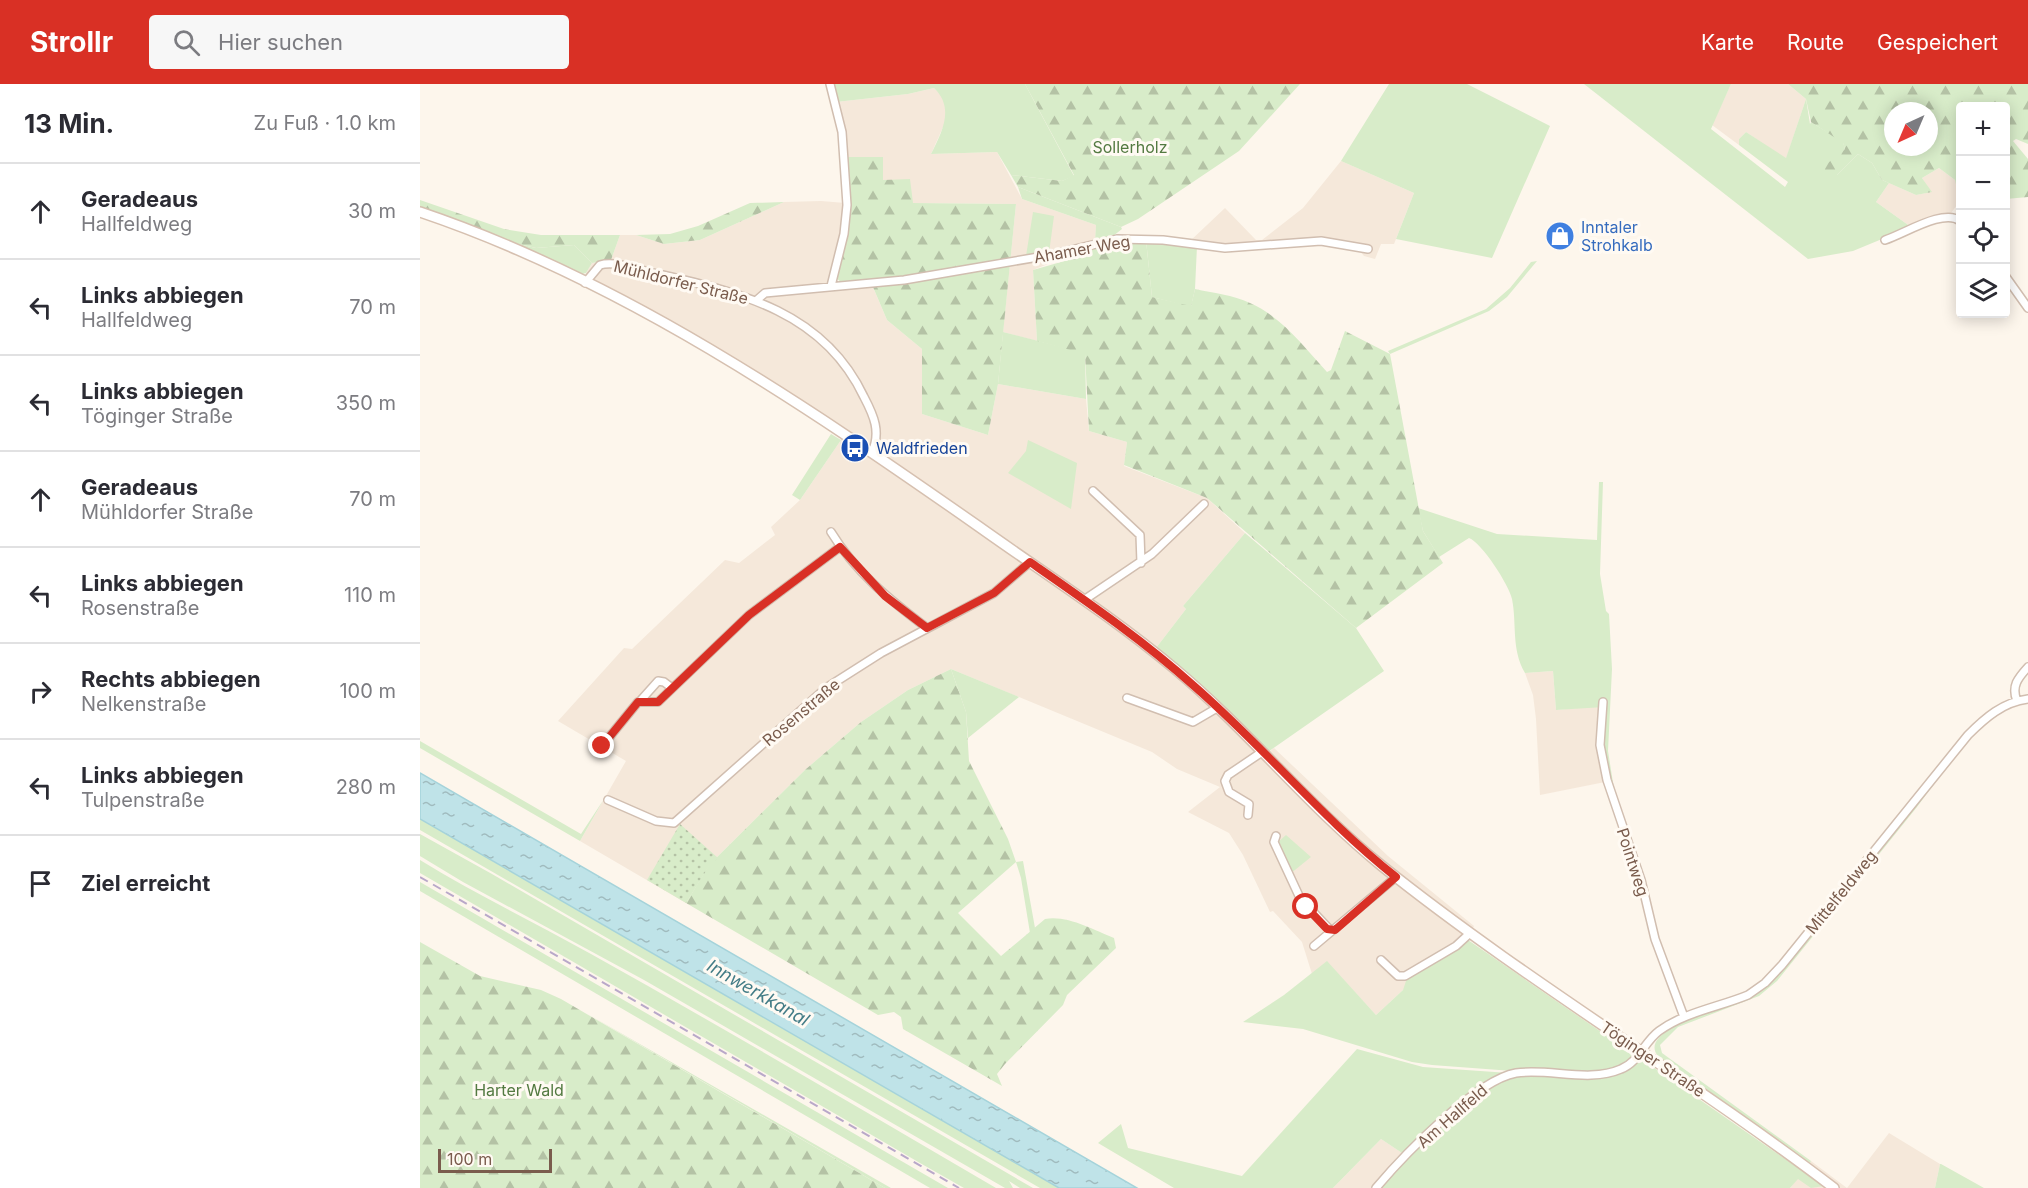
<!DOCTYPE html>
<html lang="de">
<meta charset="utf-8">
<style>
:root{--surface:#fff;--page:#f7f7f7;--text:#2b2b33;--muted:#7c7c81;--line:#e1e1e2;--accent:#d93025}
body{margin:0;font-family:Inter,sans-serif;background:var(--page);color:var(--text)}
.controls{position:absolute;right:18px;top:18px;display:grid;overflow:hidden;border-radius:6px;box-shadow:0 3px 15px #0003}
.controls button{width:54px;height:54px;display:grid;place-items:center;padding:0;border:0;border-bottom:2px solid var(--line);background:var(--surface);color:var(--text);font:30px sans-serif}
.compass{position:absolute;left:1464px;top:18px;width:54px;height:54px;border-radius:50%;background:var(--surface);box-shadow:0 3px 15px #0003;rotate:224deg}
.scale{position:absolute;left:18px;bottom:15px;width:114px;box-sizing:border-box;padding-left:6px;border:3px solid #7a5c4d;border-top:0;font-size:16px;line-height:21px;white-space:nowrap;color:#7a5c4d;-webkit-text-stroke:4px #fffaf3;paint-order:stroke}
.stop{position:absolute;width:18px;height:18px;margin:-14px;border:4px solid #d93025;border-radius:50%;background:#fff}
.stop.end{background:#d93025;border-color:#fff;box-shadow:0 2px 6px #0008}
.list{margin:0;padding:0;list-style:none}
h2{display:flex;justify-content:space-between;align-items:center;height:78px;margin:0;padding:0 24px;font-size:26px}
h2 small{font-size:20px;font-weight:400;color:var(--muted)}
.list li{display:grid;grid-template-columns:39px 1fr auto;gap:18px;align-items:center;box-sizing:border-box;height:96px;padding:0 24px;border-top:2px solid var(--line)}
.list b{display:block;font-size:22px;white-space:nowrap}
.list p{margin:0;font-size:20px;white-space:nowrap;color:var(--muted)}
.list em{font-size:20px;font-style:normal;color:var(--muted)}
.icon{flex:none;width:33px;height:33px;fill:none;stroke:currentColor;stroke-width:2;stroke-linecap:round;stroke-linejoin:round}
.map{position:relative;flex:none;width:1608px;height:1104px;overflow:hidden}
header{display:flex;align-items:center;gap:36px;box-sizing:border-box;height:84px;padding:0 30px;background:var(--accent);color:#fff}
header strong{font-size:28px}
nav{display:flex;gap:33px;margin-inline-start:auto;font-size:21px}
.search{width:420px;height:54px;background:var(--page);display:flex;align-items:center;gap:15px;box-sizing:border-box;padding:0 21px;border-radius:6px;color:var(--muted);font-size:22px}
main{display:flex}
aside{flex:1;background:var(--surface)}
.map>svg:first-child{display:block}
</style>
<header>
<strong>Strollr</strong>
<div class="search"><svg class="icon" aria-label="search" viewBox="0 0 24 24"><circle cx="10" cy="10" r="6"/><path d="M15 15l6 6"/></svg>Hier suchen</div>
<nav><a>Karte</a><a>Route</a><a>Gespeichert</a></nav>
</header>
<main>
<aside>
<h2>13 Min.<small>Zu Fuß · 1.0 km</small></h2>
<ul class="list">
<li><svg class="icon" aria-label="ahead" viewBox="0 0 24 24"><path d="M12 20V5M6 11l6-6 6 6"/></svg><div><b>Geradeaus</b><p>Hallfeldweg</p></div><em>30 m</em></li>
<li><svg class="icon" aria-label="left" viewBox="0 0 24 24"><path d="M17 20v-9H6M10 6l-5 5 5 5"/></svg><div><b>Links abbiegen</b><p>Hallfeldweg</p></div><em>70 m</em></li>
<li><svg class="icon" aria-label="left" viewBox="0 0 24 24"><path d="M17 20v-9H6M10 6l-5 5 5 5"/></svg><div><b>Links abbiegen</b><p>Töginger Straße</p></div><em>350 m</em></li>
<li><svg class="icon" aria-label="ahead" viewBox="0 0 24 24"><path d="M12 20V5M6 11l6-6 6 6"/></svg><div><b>Geradeaus</b><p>Mühldorfer Straße</p></div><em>70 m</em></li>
<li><svg class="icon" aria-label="left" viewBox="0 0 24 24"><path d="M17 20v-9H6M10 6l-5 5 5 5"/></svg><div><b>Links abbiegen</b><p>Rosenstraße</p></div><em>110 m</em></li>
<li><svg class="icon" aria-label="right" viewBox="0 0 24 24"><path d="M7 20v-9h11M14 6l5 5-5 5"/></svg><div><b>Rechts abbiegen</b><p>Nelkenstraße</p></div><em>100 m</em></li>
<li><svg class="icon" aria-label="left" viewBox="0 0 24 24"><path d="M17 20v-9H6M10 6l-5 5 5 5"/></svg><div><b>Links abbiegen</b><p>Tulpenstraße</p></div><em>280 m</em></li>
<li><svg class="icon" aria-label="arrive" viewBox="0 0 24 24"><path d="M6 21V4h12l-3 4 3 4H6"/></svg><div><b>Ziel erreicht</b></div></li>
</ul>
</aside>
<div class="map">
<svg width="1608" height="1104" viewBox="0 0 1608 1104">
<defs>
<pattern id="forest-firs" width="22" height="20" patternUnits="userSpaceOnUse" patternTransform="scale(1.5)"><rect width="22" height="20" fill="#d8ecc9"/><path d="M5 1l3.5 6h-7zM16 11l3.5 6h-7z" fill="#b4c2a5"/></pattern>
<pattern id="park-dots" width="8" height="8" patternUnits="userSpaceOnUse" patternTransform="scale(1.5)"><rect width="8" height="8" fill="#d8ecc9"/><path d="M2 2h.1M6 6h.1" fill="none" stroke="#b4c2a5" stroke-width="1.8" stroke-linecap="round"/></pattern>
<pattern id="water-ripples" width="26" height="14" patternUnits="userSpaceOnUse" patternTransform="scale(1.5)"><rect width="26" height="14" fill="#bfe3e8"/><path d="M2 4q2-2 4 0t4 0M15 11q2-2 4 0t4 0" fill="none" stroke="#a0bbbe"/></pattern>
</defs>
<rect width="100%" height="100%" fill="#fdf6ec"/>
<path fill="#f5e8da" d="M1311,0H1368L1386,15L1366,75L1326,48L1319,55V61L1292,41Z
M514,4L522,12L527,23L524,41L511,70L577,68L602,115L676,141L675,161L613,186L617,257L583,248L596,120L493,119L427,73L416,18L488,10Z
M921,77L994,109L974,160H961L955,175L944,172L934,160L889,155L810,162L769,158L805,124L836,156H842L883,124Z
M1519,84L1535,96L1539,105L1540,117L1531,129L1491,143L1456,118L1469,99L1496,111L1511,108L1502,94Z
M401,117L425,119L422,150L408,199L418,203L452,201L467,236L502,265V330L568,351L578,300L666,315L669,347L707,358L704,382L787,414L825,449L763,522L766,525L736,564L784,604L849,668L854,664L968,772L1054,842L1048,856L983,906L956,931L907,878L892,890L882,858L853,827L850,828L823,771L809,749L768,728L800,703L757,685L732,668L531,585L488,606L441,638L386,685L289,781L266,819L160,757L206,677L138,637L204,564L212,565L305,476L319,479L355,451L351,443L380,416L421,356L420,342L165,194L166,189L172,179L191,176L200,151H216L244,160L280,156L364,118Z
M1133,587L1136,626L1179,622L1178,658L1185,698L1120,711L1116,635L1113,611L1105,589Z
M1469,1049L1520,1080L1515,1104H1370L1391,1077L1427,1104Z
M961,1055L985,1071L954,1104H913Z"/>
<path fill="#d8ecc9" d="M412,0H605L654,92L642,97L591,91L577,68L511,70C522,48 535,24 514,4L488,10L416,18Z
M969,0H1047L1130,42L1072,174L976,155L994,109L921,77Z
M1164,0H1311L1291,45L1365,103L1368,98L1319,61V55L1326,48L1366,74L1386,15L1390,40L1391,38L1423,58L1425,65L1418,72L1417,91L1438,70L1452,79L1462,96L1469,99L1456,118L1491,143L1433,167L1388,175Z
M598,103L701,143L702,145L693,152L675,157L676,141L602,115Z
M613,128L634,132L629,169L606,172Z
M82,156L116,164L154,161L172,179L166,189L158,191Z
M726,156L777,162L775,205L771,223L732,213Z
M1117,177L1087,213L1069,227L970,270L968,267L1066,225L1090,204L1111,178Z
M583,248L665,269L666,315L578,300Z
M411,350L421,356L380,416L372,411Z
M608,356L657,379L651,425L588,389L606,367Z
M1179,398H1183L1180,490L1186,527L1189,530L1192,585L1188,667L1194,705L1204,739C1184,705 1183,661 1184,623L1136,626L1133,587L1105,589C1091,565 1097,540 1092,515C1089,501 1062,459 1049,454L1019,473L1003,447L998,424L1077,450L1177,456Z
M825,449L936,544L964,587L848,668L784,604L736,564L766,525L763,522Z
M531,585L599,613L548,654L546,628Z
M0,657L161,750L184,715L160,757L0,664Z
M1537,669L1497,723L1357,897L1339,912L1258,943L1240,961L1242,969L1391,1077L1390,1079L1238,972C1215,945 1313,921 1329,913C1338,909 1345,903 1352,897Z
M0,735L639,1104H620L0,746Z
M0,750L72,790L613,1104H600L589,1097L593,1104H585L224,896L43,798L0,772Z
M866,751L891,773L870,790L857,759Z
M0,776C55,810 114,838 171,870C307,946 441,1025 576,1104H544L500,1079L0,789Z
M603,777L615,844L610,849L601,794L596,778Z
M0,798L528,1104H510L0,807Z
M1048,856L1216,972L1198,984L1173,988H1107L1012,981L992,978L883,945L823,938L864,911L907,877L956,931L983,906L987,894Z
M164,928L471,1104H465Z
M937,965L1003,983L1089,989L1070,997L985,1071L961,1055L913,1104H754L678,1059L701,1040L708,1064L822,1092Z
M1220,974L1404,1102L1391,1104L1378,1095L1370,1104H958C989,1072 1052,1001 1095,993C1121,988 1148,997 1173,993C1188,990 1205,980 1220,974Z
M1520,1080H1521L1564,1104H1515Z"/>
<path fill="url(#forest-firs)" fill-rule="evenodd" d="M605,0H880L819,67L718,135L701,143L598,103L591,91L642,97L654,91Z
M1368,0H1608V60L1596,55L1593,57L1608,75V113L1586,115V22H1540V117L1535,96L1519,84L1502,94L1512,108L1496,111L1462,96L1452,79L1438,70L1417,91L1405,92L1404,82L1425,65L1423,59L1391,38L1386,15ZM1473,27H1509V63H1473Z
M427,73H463V96L490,95L493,119L596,120L578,300L568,351L502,330V265L467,236L450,196L421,198L416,194L429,138Z
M0,116L84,145L121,151H200L191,176L172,179L154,161L116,164L82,156L0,125Z
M364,118L280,156L244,160L216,151L250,150L278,142L330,119Z
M726,156L732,213L771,222L775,205C793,209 813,211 830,219C862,233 884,263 907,288L911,286L925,247L970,270L1003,447L1023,479L936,544L787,414L704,381L707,358L669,347L665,270L617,257L613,186L669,170L675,161Z
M531,585L546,628L549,677L588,755L596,778L538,829L581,872L625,835C648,831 673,846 694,854L696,864L647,911L643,921L585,980L577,990L582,1002L483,945L481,933L474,928L458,931L266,819L289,781L386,685L441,638L488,606Z
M0,858L60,892L121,906L141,915L465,1104H0Z"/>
<path fill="url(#park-dots)" d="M260,740L298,774L289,782L266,819L227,796Z"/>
<path fill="url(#water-ripples)" stroke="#a5d3da" stroke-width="1.5" d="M0,689L717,1104H639L0,735Z"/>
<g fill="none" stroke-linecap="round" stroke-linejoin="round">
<g stroke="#d1beb0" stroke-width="10">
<path id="street" d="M410,0L422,48L427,121L424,150L411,202
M1465,156C1484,150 1524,124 1540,137
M1586,193L1608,224
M165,199L180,181C196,176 221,187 238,190C322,209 404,228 444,313C454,332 461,348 452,368
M337,216L345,209L484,196L630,171L697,155L743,156L805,164L901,157L948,165
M673,407L720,451L721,479
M411,448C436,489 470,516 507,544
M664,516L732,470L784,420
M707,614L773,638L797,624
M221,616L238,597L244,598L252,604
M1597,617C1591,602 1598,594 1608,583
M1183,618L1180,661L1187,696L1221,796L1235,855L1264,933
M182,662L218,618H238L329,531L420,463
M188,716L236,737L254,739L406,604L461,569L574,509L610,478
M828,731L829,720L809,708L805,697L808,691L842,668
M856,752L854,758L880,814L910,846
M894,862L976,793
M961,876L978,892H985L1036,862L1049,850
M956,1104C983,1072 1056,996 1096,989C1130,984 1169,999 1201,985C1219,978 1224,958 1239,947C1265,928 1299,923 1328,911L1345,899L1362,881L1548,651C1565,634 1583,618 1608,615"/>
</g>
<g stroke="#d6c0b0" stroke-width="12">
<path id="secondary" d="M0,128C202,196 385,321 558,442C624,489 693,533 755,585C828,646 888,722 962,782C1107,898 1267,992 1414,1104"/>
</g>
<use href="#street" stroke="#fff" stroke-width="7"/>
<use href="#secondary" stroke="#fff" stroke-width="9"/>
<path stroke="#b9a8c9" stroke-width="2" stroke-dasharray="9 6" stroke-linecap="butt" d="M0,793L539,1104"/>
</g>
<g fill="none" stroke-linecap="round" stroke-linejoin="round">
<path stroke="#d93025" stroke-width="8" d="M182,662L218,618H238L329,531L420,463L465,512L507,544L574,509L610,478C666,517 723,556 774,602C844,663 903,735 976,793L915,846L907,845L886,823"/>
</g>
<defs>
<g id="shop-disc" transform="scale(1.5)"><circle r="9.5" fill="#3f7fe0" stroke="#fffaf3"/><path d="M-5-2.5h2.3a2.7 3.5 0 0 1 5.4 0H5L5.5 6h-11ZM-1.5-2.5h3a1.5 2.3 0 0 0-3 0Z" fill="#fff"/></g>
<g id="bus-disc" transform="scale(1.5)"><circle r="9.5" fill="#1a4fb4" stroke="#fffaf3"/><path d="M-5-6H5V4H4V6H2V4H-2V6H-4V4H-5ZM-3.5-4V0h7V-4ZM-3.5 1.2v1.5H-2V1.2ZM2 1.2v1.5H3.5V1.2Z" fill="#fff"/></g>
</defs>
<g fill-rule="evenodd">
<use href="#shop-disc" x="1140" y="152"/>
<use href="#bus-disc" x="435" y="364"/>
</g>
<g text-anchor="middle" stroke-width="6" stroke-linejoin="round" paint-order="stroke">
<g font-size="16" fill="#537a41" stroke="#fffaf3">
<text x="710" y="69">Sollerholz</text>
<text x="99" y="1012">Harter Wald</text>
</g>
<g font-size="16" fill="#366cbe" stroke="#fffaf3" text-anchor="start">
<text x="1161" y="149">Inntaler<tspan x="1161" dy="18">Strohkalb</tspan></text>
</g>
<g font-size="16" fill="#7a5c4d" stroke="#fffaf3">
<text transform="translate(662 165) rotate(-10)" y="6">Ahamer Weg</text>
<text transform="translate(261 198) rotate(14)" y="6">Mühldorfer Straße</text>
<text transform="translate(381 628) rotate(-40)" y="6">Rosenstraße</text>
<text transform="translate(1213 778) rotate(72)" y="6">Pointweg</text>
<text transform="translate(1421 808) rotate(-51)" y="6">Mittelfeldweg</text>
<text transform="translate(1233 975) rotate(34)" y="6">Töginger Straße</text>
<text transform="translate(1032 1032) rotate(-41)" y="6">Am Hallfeld</text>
</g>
<g font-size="16" fill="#164399" stroke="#fffaf3" text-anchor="start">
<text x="456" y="370">Waldfrieden</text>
</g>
<g font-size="18" font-style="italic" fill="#437c86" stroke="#fffaf3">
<text transform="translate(338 909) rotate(30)" y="6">Innwerkkanal</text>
</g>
</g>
</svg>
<div class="controls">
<button>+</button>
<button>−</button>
<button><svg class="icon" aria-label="locate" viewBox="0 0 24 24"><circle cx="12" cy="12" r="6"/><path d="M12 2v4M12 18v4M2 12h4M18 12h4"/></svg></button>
<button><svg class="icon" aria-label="layers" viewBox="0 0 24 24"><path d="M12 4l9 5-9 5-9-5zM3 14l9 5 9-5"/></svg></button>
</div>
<svg class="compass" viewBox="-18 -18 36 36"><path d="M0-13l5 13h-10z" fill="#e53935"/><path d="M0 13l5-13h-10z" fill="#7c7c81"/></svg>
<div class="scale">100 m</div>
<div class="stop" style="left:886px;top:823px"></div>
<div class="stop end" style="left:182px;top:662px"></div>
</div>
</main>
